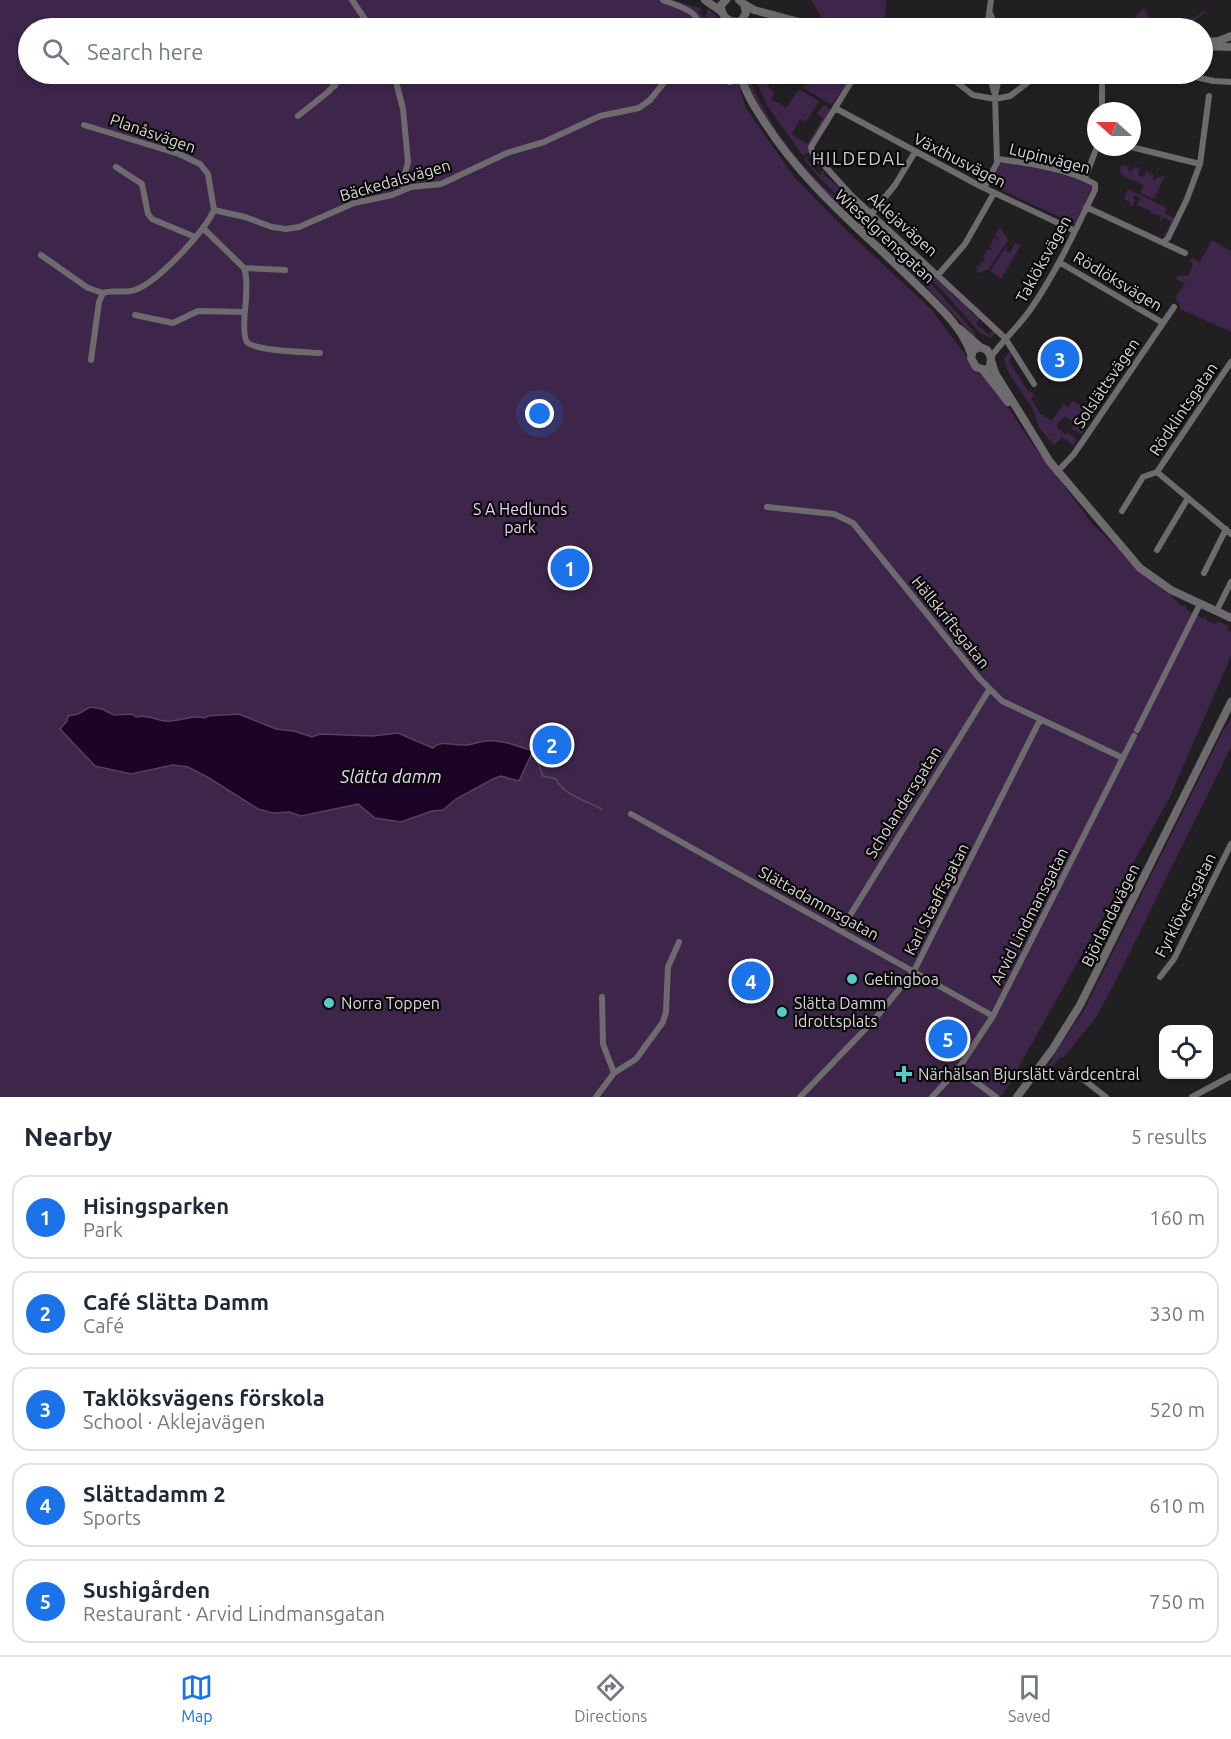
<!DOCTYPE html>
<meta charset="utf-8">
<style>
:root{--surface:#fff;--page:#f6f6f7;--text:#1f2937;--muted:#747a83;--line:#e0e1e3;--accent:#1a73e8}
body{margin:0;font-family:Ubuntu,sans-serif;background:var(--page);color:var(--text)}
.controls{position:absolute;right:18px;bottom:18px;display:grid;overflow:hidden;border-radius:12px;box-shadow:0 3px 9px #0003}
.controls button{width:54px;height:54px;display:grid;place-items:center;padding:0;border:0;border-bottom:2px solid var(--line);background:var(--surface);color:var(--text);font:30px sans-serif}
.compass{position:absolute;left:1087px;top:102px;width:54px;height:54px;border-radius:50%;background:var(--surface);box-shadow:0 3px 9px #0003;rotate:291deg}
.you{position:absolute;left:540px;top:414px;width:21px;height:21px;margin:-15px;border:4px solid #fff;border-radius:50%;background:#1a73e8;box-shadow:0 0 0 9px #1a73e833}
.badge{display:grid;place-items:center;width:39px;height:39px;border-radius:50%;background:var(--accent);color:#fff;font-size:20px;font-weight:700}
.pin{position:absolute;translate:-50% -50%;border:3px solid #fff;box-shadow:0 2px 6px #0006}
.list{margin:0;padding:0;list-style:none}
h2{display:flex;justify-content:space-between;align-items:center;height:78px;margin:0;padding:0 24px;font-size:26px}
h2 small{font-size:20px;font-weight:400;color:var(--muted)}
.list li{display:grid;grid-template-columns:39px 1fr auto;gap:18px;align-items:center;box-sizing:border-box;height:84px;margin:0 12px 12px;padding:0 12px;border:2px solid var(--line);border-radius:18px}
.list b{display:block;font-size:22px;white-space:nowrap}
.list p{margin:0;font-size:20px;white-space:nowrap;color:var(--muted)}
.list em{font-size:20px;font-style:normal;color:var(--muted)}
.icon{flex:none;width:33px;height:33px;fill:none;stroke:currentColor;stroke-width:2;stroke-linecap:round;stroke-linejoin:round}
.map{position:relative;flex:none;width:1231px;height:1097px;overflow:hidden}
.search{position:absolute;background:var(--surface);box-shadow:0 3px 9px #0003;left:18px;right:18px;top:18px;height:66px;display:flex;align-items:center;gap:15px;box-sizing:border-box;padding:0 21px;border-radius:33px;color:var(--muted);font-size:22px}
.sheet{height:558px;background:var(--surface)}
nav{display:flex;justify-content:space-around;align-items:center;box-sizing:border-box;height:84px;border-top:2px solid var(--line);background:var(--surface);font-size:16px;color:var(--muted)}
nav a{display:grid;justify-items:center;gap:3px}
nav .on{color:var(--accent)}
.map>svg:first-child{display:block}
</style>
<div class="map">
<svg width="1231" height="1097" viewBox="0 0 1231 1097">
<rect width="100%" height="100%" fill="#211f21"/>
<path fill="#3e264a" d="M0,0H671L700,8L702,10L699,13L705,18L708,8L726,25L728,28C721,28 717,22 710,22L717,28H28V74H737L745,107L795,178L845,229L930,308L980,374C990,381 992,394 1004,401L1029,439L1094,526L1165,592L1185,602L1171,596L1181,606L1185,605L1188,611L1202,618L1207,616L1206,620L1215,624L1218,621L1228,626L1227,630L1231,632V656L1169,799L1008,1086L1000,1097H0Z
M811,0H886L885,28H860L822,18Z
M1144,8L1149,17L1154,18H1195L1207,8L1203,14L1192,22L1136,21L1135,17Z
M745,74H748C761,112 787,149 815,178C827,191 841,201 852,214C814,188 756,118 745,74Z
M753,74H773L768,86L774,93L771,99L786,108L799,89L819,101L806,122L800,119L792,134L807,144L823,118L817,113L824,105L831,109L809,148V152L803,156L767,105Z
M801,74H853L832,105L800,86L804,87L809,79L800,75Z
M810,154L806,159L819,174L824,170V175L837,185L844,195C852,197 861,206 865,213L864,217C842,201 821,181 804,159Z
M1005,162L1037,167L1090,183L1092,188L1075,224L990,185L1001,163Z
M1121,165L1129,166L1128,171L1131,172L1134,167L1140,168L1138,175L1144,177L1146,171L1153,174V181H1155L1156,178L1164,176L1167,170L1154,199L1140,193L1144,185L1122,175L1120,170Z
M1128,189L1167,208L1165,213L1174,218L1165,236L1161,234L1166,233L1171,221L1164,218L1162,221L1160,220L1161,216L1150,213L1151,211L1137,205L1140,198L1135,195L1133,198L1135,200L1132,207L1130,205V202L1124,199Z
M872,220C885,224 889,240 901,244L916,260L918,259L950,289V292L959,301H962L972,314L976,315L980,318L976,324L989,335L993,330L996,332L991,338L980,333L942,290L869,222Z
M868,226L933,286L975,333V337L926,286L897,259Z
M1000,227L1008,240L989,269L978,273L977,272L978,269L975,267L981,266L979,262H984L985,259L983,257L988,249L991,251L992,249L989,247L994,238L998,240L999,238L995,236Z
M1212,240L1231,251V332L1180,309L1179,303L1176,302L1177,295L1185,284L1176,279L1177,276H1188L1193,264L1190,262L1192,258L1200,262Z
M1015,243L1021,245L1001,279L990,271L1007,246L1006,251L1010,253Z
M1010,351L1012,355L1009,361L1028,391L1032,392L1034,395L1031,398L1040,414L1052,421L1063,404L1068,407L1072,401L1085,408L1083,411L1089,414L1092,410L1096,413L1090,421L1079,414L1075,419L1087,427L1081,434L1071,428L1075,423L1065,416L1056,426L1066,435L1068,432L1077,440L1073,445L1062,437L1054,445L1039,428L1033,409L1008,372L1004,358Z
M1231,719V747L1115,982L1097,1016L1064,1057H1060L1051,1068L1048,1067L1057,1050L1084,1010L1223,731Z"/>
<path fill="#1b0425" stroke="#53435a" stroke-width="1.5" d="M90,707L102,709L114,715L132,714L136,717C147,714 155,720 166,721C179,722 191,714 205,718L208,716L239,714L276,729L294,731L312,737L320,734L372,736L398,733L433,748C441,740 451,745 461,745C469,746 477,742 485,741C500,739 518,746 533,751L519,781L501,776L493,779L456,799L443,810L432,811L401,822L375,818L358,804L301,816L289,812L273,813L258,809L209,778L188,767L173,765L131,774L95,766L60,729L67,721L68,716L78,714Z"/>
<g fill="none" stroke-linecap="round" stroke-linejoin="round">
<path stroke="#53435a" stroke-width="2" d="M537,759L543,776L556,779C562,794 588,802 602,809"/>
<path stroke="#6d6b6e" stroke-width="6" d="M352,0L371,28
M663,0C677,6 700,10 699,28
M990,13L996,28
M301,26L306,28
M987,28L991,0
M331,74V81L335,86
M394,74L403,109L408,162L403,181L404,189
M715,74L729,82L742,79
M856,74L811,147L812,152L852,196L1005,338L1034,384
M903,74L955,81L973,95L995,99L1010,96L1039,74H1064
M989,74L995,95
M1181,74L1214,81L1231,82
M835,108L980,186L1075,231
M1102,111V74
M298,116L328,92L345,74
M84,125L179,154L200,164L208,174L214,210
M1131,147L1200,164
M116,167L142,184L148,214L152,219L195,237
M1085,178L1097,147
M984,188L997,163L995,95L1000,74
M1086,207L1185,253
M203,228L244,268C248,279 246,289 246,300C245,309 242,335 247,342C254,351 307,352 320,353
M859,229L895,185L915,152
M1164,242L1168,238L1187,199L1200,164L1209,96
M41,255L88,288L103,293
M1059,262L1163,323
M244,268L285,270
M938,275L965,244L994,193
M135,315L173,323L198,311L245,312
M991,357C1003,340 1018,327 1030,310C1056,273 1075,231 1095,190V184C1068,169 1028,163 998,159
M91,360L99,302L103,293C113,289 124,294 135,290C158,282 204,232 214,210L245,217L272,227L286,229L299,227L354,203L392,195L411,187L441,184L507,153L544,142L600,116L639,108L650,100L671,74
M1231,362L1157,472L1231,534
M1057,472L1074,454L1174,307
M767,507L834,514L853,523L979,678L1002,701L1123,758
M1122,511L1143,477L1157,472
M1157,550L1188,498
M1204,573L1226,529
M1216,612L1231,582
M1137,730L1200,604
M631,814L993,1016
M841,930L989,690
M1160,977L1174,959L1231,844
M602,997L603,1044L614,1073
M958,1069L996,1097
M1084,1075V1080L1106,1097
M596,1097L614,1073L636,1059L663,1022L666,1012L668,967L679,942
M800,1097L874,1020L914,971L1040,720
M932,1097L958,1069L993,1016L1134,736
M1192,1097L1231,1076"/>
<path stroke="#6d6b6e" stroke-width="8" d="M741,74C744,91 755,108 765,123C807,188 864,232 918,286C938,306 962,326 971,354
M960,329L980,347
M980,347L987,350L991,357L990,367L986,370L976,367L971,358L973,350Z
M992,363L995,373L1050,462L1140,568L1171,590L1231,618
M983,370L1008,402
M1017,1097L1052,1050L1080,1005L1231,702"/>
<path stroke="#6d6b6e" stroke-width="8" d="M705,0L722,12
M726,0L721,5C721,17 730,24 741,21L746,13L744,4L739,0
M744,4L754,10L822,28
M741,21L789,28
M1202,42L1219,41L1231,36
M1202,46L1231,47"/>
</g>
<g fill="#55cdc6" stroke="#0a090a" stroke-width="2">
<circle cx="852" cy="979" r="6"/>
<circle cx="329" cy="1003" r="6"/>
<circle cx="782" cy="1012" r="6"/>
<path d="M901 1065h6v6h6v6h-6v6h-6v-6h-6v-6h6z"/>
</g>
<g text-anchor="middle" stroke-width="4.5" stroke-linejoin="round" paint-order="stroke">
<g font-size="16" fill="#d7d6d7" stroke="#0a090a">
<text transform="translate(153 133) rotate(19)" y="6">Planåsvägen</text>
<text transform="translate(1050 158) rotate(14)" y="6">Lupinvägen</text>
<text transform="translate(960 160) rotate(27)" y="6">Växthusvägen</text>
<text transform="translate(395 180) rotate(-16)" y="6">Bäckedalsvägen</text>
<text transform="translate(903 224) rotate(42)" y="6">Aklejavägen</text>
<text transform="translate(885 236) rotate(43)" y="6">Wieselgrensgatan</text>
<text transform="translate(1043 259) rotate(-61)" y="6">Taklöksvägen</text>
<text transform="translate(1118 281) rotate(31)" y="6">Rödlöksvägen</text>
<text transform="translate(1106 383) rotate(-56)" y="6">Solslättsvägen</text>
<text transform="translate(1183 409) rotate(-56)" y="6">Rödklintsgatan</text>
<text transform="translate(951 622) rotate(51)" y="6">Hällskriftsgatan</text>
<text transform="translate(903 802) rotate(-58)" y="6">Scholandersgatan</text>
<text transform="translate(936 899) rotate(-63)" y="6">Karl Staaffsgatan</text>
<text transform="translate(819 903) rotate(29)" y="6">Slättadammsgatan</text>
<text transform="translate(1185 905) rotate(-63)" y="6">Fyrklöversgatan</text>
<text transform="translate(1110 915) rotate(-64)" y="6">Björlandavägen</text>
<text transform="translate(1029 916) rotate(-63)" y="6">Arvid Lindmansgatan</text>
</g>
<g font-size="16" fill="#e8cef6" stroke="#0a090a">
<text x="520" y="515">S A Hedlunds<tspan x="520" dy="18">park</tspan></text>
</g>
<g font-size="16" fill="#d7d6d7" stroke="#0a090a" text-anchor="start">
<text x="864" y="985">Getingboa</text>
<text x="341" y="1009">Norra Toppen</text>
<text x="794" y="1009">Slätta Damm<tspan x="794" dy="18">Idrottsplats</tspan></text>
<text x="918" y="1080">Närhälsan Bjurslätt vårdcentral</text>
</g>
<g font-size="18" letter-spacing="1.5" fill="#cdcace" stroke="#0a090a">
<text x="859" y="165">HILDEDAL</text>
</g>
<g font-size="18" font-style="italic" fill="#ecd2fa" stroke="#0a090a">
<text x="391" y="783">Slätta damm</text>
</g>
</g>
</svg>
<div class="controls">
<button><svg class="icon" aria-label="locate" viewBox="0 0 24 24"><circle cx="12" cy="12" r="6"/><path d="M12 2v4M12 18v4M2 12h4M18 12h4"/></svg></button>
</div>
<svg class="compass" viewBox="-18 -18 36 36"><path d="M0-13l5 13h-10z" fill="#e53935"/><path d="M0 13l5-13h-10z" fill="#747a83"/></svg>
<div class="you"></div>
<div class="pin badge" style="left:570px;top:568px">1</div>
<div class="pin badge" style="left:552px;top:745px">2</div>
<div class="pin badge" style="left:1060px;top:359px">3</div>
<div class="pin badge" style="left:751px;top:981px">4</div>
<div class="pin badge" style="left:948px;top:1039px">5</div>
<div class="search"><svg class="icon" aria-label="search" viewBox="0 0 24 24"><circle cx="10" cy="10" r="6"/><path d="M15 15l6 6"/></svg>Search here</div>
</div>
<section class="sheet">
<h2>Nearby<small>5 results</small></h2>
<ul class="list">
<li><span class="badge">1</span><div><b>Hisingsparken</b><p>Park</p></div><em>160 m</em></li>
<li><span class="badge">2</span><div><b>Café Slätta Damm</b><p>Café</p></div><em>330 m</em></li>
<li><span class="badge">3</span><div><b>Taklöksvägens förskola</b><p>School · Aklejavägen</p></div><em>520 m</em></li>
<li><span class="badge">4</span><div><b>Slättadamm 2</b><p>Sports</p></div><em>610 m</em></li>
<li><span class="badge">5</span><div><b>Sushigården</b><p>Restaurant · Arvid Lindmansgatan</p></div><em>750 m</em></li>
</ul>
</section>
<nav>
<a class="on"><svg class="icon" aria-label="map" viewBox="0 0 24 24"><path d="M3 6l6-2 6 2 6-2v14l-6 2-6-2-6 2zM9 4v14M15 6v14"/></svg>Map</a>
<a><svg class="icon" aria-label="directions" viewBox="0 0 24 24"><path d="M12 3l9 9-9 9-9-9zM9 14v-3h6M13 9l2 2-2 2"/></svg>Directions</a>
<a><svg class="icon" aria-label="saved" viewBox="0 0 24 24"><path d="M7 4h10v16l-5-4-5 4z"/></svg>Saved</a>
</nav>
